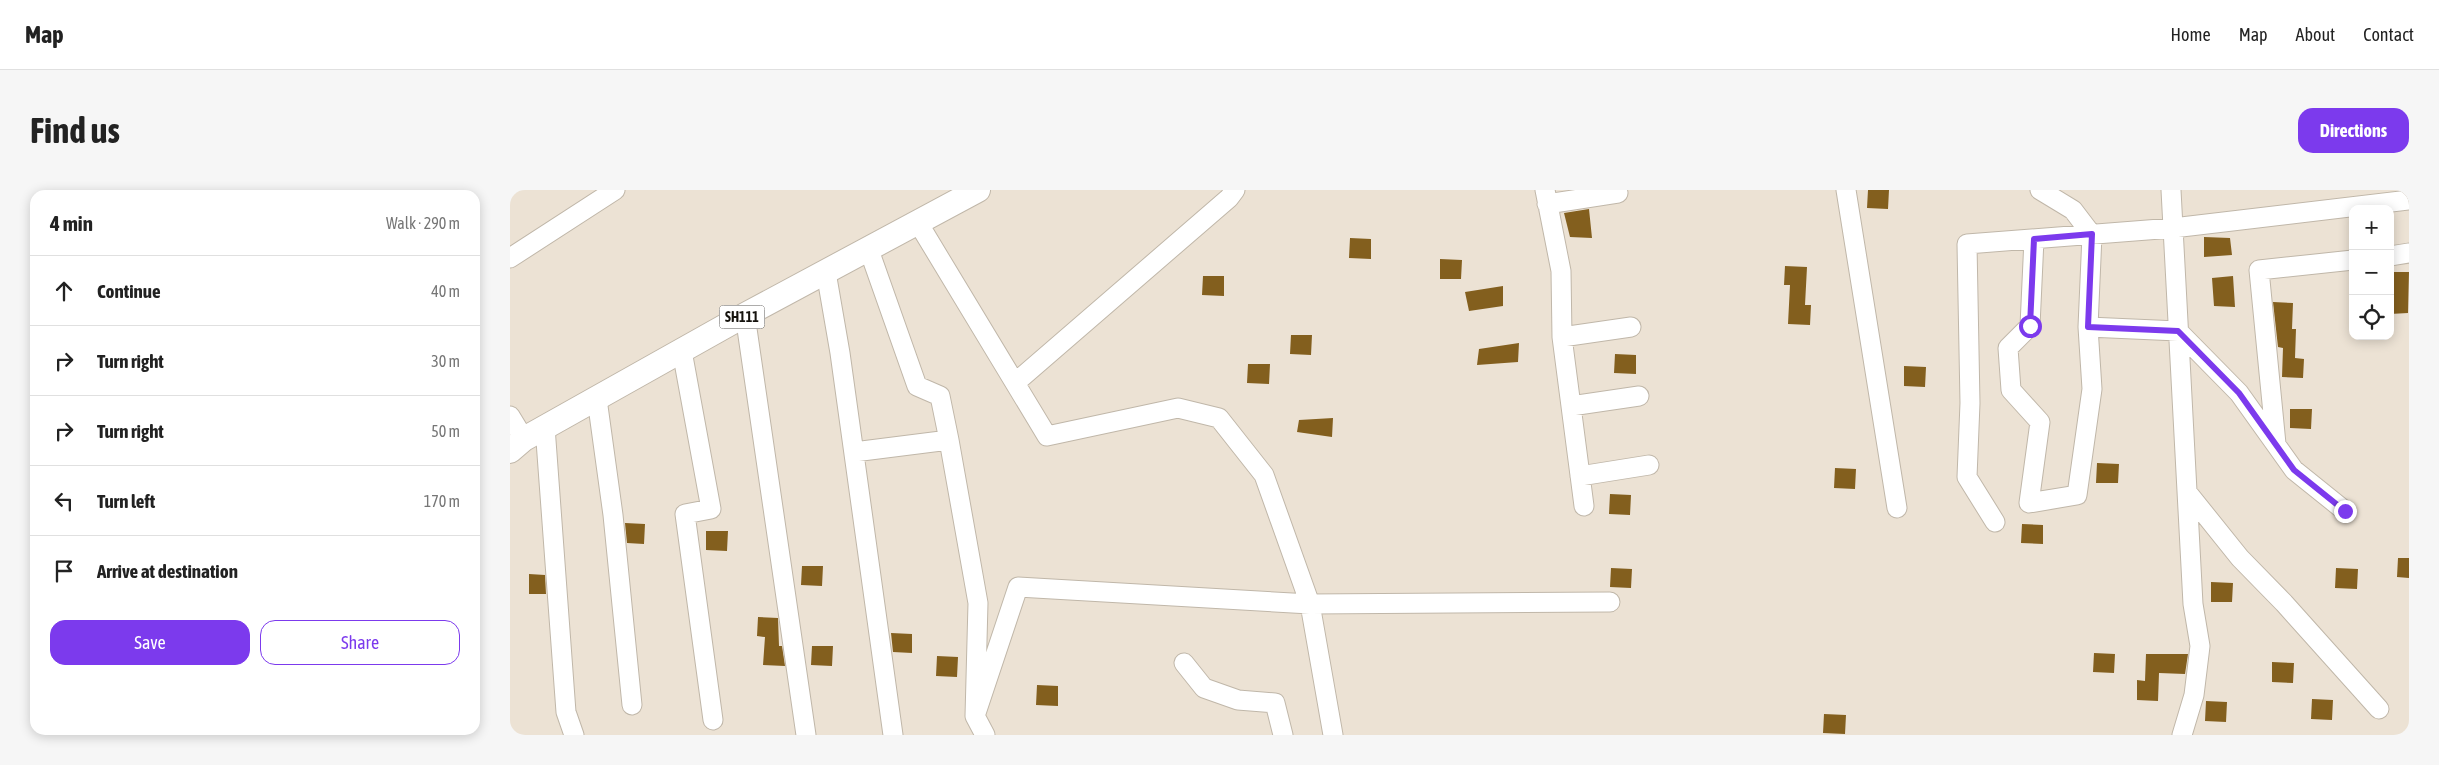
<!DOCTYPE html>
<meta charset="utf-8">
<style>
:root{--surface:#fff;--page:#f6f6f6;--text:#222;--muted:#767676;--line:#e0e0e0;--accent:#7c3aed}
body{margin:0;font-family:"Asap Condensed",sans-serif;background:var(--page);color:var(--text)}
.controls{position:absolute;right:15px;top:15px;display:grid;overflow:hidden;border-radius:10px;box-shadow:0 2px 12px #0003}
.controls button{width:45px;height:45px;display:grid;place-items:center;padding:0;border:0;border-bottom:1px solid var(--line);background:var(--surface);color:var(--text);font:25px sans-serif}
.stop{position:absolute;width:15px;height:15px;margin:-11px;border:4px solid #7c3aed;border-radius:50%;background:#fff}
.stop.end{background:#7c3aed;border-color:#fff;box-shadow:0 1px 5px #0008}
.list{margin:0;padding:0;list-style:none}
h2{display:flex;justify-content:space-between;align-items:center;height:65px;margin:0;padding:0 20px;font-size:21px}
h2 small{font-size:16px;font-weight:400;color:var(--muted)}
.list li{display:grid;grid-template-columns:32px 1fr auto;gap:15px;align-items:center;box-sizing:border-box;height:70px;padding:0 20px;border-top:1px solid var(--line)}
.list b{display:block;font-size:19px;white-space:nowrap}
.list em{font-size:16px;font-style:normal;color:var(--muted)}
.actions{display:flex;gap:10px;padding:15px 20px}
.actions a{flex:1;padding:11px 0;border:1px solid var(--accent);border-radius:15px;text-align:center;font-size:18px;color:var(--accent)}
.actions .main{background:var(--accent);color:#fff}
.icon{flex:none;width:28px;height:28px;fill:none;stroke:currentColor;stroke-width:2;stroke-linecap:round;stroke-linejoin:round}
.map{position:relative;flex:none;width:1899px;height:545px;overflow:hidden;border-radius:15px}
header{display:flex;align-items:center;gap:30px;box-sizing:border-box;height:70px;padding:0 25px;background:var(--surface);border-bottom:1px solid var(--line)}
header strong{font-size:24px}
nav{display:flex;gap:28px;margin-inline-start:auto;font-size:18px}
.intro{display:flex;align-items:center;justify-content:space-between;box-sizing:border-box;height:120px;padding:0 30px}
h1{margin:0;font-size:35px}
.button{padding:12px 22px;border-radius:15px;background:var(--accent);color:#fff;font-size:18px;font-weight:700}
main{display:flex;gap:30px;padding:0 30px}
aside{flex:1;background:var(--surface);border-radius:15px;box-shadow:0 2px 12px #0003}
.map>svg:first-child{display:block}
</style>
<header>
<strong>Map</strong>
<nav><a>Home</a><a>Map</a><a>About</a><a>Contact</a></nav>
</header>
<div class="intro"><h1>Find us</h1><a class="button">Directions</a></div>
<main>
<aside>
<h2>4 min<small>Walk · 290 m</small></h2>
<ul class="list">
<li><svg class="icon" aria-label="ahead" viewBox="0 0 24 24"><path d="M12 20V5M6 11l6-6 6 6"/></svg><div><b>Continue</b></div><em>40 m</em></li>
<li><svg class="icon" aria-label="right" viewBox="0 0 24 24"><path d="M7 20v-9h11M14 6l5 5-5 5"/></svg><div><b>Turn right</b></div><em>30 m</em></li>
<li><svg class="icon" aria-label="right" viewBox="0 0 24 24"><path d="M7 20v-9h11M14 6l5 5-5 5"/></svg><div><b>Turn right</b></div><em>50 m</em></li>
<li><svg class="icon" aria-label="left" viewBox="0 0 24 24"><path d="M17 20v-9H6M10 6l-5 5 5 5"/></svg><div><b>Turn left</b></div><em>170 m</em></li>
<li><svg class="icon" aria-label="arrive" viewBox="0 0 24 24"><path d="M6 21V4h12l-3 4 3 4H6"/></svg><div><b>Arrive at destination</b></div></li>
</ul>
<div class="actions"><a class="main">Save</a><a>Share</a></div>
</aside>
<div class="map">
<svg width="1899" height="545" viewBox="0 0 1899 545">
<rect width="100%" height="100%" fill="#ece2d4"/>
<path fill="#835f1e" d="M1358,0H1379L1378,19L1357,18Z
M1079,19L1082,48L1060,47L1054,23Z
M1694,47L1720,48L1722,65L1694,67Z
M840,48L861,49V69L839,68Z
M930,69L952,70L951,89H930Z
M1275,76L1297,77L1295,115H1301L1300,135L1278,134L1280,95H1274Z
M1880,82H1899L1898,123L1880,124Z
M693,86H714V106L692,105Z
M1723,86L1725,117L1704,116L1702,88Z
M993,96V116L959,121L955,102Z
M1763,112L1783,113L1782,139H1786L1785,168L1794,169L1793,188L1772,187L1773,158L1768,157Z
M781,145H802L801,165L780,164Z
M1009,153L1008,172L967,175L969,159Z
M1105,164L1126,165V184L1104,183Z
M738,174H760L759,194L737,193Z
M1394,176L1416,177L1415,197L1394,196Z
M1780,219H1802L1801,239L1780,238Z
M823,228L822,247L787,242L789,230Z
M1587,273L1609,274L1608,293H1586Z
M1325,278L1346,279L1345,299L1324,298Z
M1100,304L1121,305L1120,325L1099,324Z
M115,333L135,334L134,354L117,353Z
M1512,334L1533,335V354L1511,353Z
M196,341H218L217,361L196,360Z
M1888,368H1899V388L1887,387Z
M292,376H313L312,396L291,395Z
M1101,378L1122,379L1121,398L1100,397Z
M1826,378L1848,379L1847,399L1825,398Z
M19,384L35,385L36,404H19Z
M1701,392L1723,393L1722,412H1701Z
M248,427L268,428L269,456H272L275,476L253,475L255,447L247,446Z
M381,443L402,444V463L383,462Z
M302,456H323L322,476L301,475Z
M1584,463L1605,464L1604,483L1583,482Z
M1636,464H1678L1675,484L1649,483L1648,511L1627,510V490L1635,491Z
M427,466L448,467L447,487L426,486Z
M1762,472L1784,473L1783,493L1762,492Z
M527,495L548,496V516L526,515Z
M1802,509L1823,510L1822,530L1801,529Z
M1696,511L1717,512L1716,532L1695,531Z
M1314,524L1336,525L1335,544L1313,543Z"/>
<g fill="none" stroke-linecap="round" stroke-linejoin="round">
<g stroke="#c0b7a9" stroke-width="21">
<path id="minor" d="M1035,0L1051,81L1052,147L1074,316
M1336,0L1387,318
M1530,0L1563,20L1582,45L1578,137
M1661,0L1683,414L1690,456L1684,505L1672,545
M1037,14L1108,3
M407,31L537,246L668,218L709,228L754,285L800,414L823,545
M1524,49L1520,136L1498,158L1501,200L1530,232L1519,313L1567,305L1582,199L1578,137L1668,141L1729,203L1784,280L1835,321
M1880,66L1899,63
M0,68L105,0
M316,82L330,163L383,545
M235,125L296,545
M1052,147L1121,137
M172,161L201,319L175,324L203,530
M505,193L719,8L725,0
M87,209L103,325L122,515
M1061,216L1129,206
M0,226L14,249
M35,237L56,522L64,545
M439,250L468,413L465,526L475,545
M1766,254L1749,80L1843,70
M344,262L439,250L430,206L407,196L359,60
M1070,286L1139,275
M1677,302L1730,368L1774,413L1869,519
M1485,332L1457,287L1460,213L1457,54L1663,38L1899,10
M674,473L694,498L728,510L765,513L773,545
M465,526L508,397L800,414L1100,412"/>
</g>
<g stroke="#c0b7a9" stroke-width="26">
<path id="major" d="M0,261L14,249L235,125L468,0"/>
</g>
<use href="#minor" stroke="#fff" stroke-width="19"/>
<use href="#major" stroke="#fff" stroke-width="24"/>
</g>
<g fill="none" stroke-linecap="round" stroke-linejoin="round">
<path stroke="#7c3aed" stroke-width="6" d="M1520,136L1524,49L1582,44L1578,137L1668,141L1729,203L1784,280L1835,321"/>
</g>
<g text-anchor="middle" stroke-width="4.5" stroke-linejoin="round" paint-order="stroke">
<rect fill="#fff" stroke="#5b5956" stroke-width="1" x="209.5" y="115.5" width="45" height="23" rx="4"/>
<g font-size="14" font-weight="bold" fill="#15120d">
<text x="232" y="132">SH111</text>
</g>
</g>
</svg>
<div class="controls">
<button>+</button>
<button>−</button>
<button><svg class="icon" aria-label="locate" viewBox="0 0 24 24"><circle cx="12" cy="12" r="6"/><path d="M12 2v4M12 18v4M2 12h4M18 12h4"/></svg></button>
</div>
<div class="stop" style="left:1520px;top:136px"></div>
<div class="stop end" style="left:1835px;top:321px"></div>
</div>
</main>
